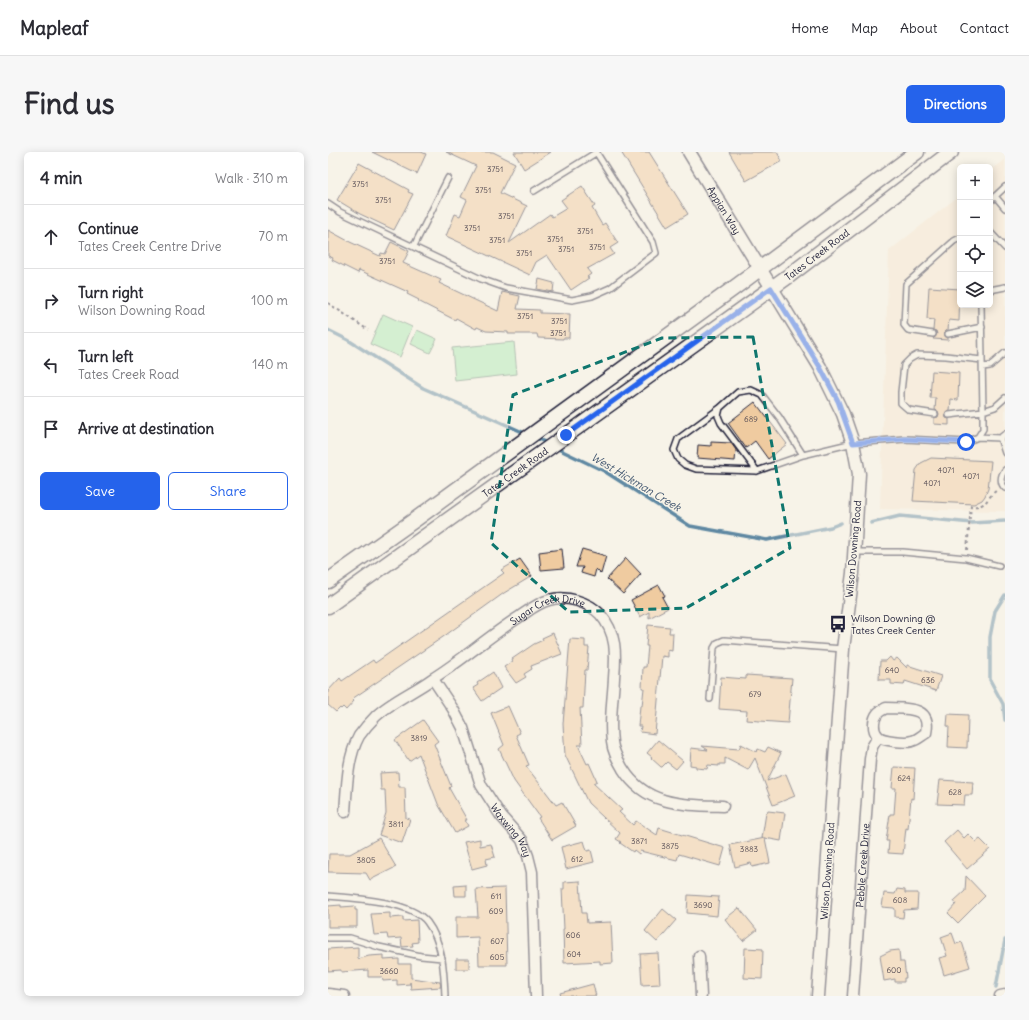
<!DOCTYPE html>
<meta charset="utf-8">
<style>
:root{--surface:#fff;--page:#f7f7f7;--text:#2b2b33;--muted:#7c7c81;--line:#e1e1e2;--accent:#2563eb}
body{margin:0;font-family:Delius,sans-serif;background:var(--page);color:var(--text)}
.controls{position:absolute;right:12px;top:12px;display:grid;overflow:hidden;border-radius:6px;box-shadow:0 2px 10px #0003}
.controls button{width:36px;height:36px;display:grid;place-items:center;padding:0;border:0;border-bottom:1px solid var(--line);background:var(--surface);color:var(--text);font:20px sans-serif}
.stop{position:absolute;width:12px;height:12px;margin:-9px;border:3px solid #2563eb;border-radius:50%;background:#fff}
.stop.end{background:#2563eb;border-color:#fff;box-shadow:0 1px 4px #0008}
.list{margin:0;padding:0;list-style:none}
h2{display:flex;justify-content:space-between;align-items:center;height:52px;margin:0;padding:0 16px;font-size:17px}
h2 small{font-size:13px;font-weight:400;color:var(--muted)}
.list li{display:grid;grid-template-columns:26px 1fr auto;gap:12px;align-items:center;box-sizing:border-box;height:64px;padding:0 16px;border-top:1px solid var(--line)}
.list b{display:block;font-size:15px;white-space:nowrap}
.list p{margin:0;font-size:13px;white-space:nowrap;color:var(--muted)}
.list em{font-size:13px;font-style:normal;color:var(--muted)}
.actions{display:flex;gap:8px;padding:12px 16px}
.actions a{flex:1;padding:9px 0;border:1px solid var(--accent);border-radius:6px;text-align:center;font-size:14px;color:var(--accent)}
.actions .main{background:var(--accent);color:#fff}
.icon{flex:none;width:22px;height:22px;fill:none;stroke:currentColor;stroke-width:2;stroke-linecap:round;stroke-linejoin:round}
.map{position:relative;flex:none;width:677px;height:844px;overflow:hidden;border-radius:6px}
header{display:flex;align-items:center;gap:24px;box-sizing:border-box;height:56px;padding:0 20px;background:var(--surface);border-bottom:1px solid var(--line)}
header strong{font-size:19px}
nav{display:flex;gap:22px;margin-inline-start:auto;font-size:14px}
.intro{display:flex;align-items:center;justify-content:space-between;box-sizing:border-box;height:96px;padding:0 24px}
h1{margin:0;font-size:28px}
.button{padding:10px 18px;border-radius:6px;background:var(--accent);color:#fff;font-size:14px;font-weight:700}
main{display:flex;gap:24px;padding:0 24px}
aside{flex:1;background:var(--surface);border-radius:6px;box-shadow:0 2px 10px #0003}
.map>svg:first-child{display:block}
</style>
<header>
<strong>Mapleaf</strong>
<nav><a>Home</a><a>Map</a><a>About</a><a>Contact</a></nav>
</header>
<div class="intro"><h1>Find us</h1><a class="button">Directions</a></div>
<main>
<aside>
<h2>4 min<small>Walk · 310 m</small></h2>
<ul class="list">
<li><svg class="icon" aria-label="ahead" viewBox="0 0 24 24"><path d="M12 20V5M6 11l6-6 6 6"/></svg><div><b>Continue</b><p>Tates Creek Centre Drive</p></div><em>70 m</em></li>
<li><svg class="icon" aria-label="right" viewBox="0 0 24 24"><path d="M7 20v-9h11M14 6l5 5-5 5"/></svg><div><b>Turn right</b><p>Wilson Downing Road</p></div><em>100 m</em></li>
<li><svg class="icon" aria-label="left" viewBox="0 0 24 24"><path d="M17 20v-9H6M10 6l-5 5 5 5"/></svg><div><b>Turn left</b><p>Tates Creek Road</p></div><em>140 m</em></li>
<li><svg class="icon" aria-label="arrive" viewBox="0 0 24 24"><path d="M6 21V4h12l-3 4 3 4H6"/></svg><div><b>Arrive at destination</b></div></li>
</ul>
<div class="actions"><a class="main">Save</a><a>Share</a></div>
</aside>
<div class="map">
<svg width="677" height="844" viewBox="0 0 677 844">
<rect width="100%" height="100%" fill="#f7f3e8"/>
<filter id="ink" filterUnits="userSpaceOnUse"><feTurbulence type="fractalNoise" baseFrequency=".025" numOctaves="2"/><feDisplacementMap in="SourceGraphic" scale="8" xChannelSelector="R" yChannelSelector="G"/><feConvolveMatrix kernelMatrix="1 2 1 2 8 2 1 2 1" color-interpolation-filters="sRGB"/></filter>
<g filter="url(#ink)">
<path fill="#f5e7d2" d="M677,8V359L552,357L561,99L632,43V153H662V19Z"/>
<path fill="#a9ebb5" stroke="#668678" d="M55,162L84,175L72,205L42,192Z
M89,178L109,187L102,201L83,192Z
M186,190L189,222L127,229L124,196Z"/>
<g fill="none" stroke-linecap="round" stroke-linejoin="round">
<path stroke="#5e88a2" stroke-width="3.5" d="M0,178L20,188L95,236L199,282
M206,285L221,292
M228,296L276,319L362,374L439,388L503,375L513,371
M543,371L572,364L644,371L677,369
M677,443L667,459L662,485V528L675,552L677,568
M668,835L677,788"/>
</g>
<path fill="#efcba0" stroke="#22223b" d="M44,0H93L98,2L89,22Z
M118,0H165L187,11L172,41L199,54L181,91L222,62L224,65L239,56L233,48L254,34L267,54L264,56L274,73L277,71L290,91L282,96L286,102L259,117L263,122L259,125L261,126L243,138L219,103L208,110L202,123L118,84L127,62L132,64L139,48L133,45L148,14Z
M186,0H223L196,17Z
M293,0H321L360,62L339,75Z
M401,0H449L454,9L418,29Z
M31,11L81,38L80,40L85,42L66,78L32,62L9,48Z
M0,78L22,90L52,104L53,101L57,102L63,90L81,99L75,111L113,128L111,131L170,159L174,140L192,144L189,157L212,158V161L242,162L241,186H235V187L210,186L209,182H180V180L158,179L149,175L148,177L128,166L127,168L90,149L91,148L79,142L80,140L31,118L30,121L4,108L5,106L0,104Z
M211,127L226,131L225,140L209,137Z
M601,135L632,137L631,169L621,168L620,178L616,181L617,184L620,186V188L605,187L609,182L608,179L605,178L606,168L599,167Z
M604,219L631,221L630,248L623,247L622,259L617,262L618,266L621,267V273L606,272V266L610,265L611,262L610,259L607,258L608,246H602Z
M427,250L459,292L440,307L427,289L418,296L400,271Z
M383,290L403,291L408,298L407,309L369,306L370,293L383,294Z
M603,306L663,309L660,337L657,344L654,348L646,352L585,349L588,318L593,311Z
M234,397L236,416L213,418L211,400Z
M254,397L278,404L273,422L268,417L266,425L253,421L255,415H248Z
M298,406L313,422L295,442L279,427Z
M192,407L204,424L176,441L115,485L24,547L26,549L18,558L15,555L13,557L12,556L8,560L0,553V539L12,526L14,529L45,508L47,511L176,421L173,418Z
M331,433L337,444L334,445L340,456L321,466V460L312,465L303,448Z
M320,473L342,475L341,481H345L344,499L340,498V505L334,504L327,582L312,580L313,574H310L312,554H314L316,536H314L315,515H318L320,494H318Z
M225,481L234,502L203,514L204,517L196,522L198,525L188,531L176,515L185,509L184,507L206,492L215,488L214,486Z
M242,487L257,488V495H261L259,518H257L255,556H252L254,593H250L259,612L261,611L269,629L265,631L294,658L291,660L305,673L308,669L329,683L331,676L397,696L392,714L351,702L349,708L312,699L311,702L306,698L305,700L292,691L293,690L288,687L292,681L260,651L237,603L235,572Z
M562,505L565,509L569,506L579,516V513L613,524L608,539L577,529L576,533L563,532V528H551L552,509H558Z
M165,520L173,536L154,549L145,536L150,533L149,531Z
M418,523L464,526L460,571L418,568L419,559L391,557L393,525L418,527Z
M180,554L192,581L188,583L201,613L198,614L228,653L234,650L248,674L224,688L210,666L212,665L186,629L171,597L176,593L163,561Z
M620,562L640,563L639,596L620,595L621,574H619Z
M95,568L110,589L106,592L123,634L121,636L139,668H137L140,674L127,681L110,652L91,602L81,609L67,588Z
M330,588L355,609L348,617L339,610L334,615H333L323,606L324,605L319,601Z
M413,592L429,600L430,597L437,600L440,595L453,601L439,629L458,622L467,644L445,653L427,606L420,618L397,606V612H391V614L380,613L379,617L368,616V614L362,613L363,596L380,598L374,594L411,597Z
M566,615L587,616L585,647L583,646L580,677L578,676L575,702L560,701L561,689H558L562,662H566L568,636H564Z
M70,620L71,635H77L78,666L82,667L74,691L51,683L58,661L57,638H53L52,621Z
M612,628L645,630L644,643H637L636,653L609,652Z
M440,659L457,661L453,689L437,686L442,711L424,715L423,711L407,715L402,693L437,686H434L438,661H439Z
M629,678L636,686L640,682L648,690L652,687L662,697L639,717L616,690Z
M51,686L68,715L42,728L38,721L0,720L1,702H22Z
M152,687V694L163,692L167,705L158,707L159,713L144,717L136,690Z
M256,689L259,699L263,698L266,710L238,717L233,695Z
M638,724L657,744L630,771L620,761L628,752L626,749L637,739Z
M252,729L254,761H258L259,771L283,770L285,811L272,812V809L236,811L235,777H236L234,737H236V730Z
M138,733V744H127L126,734Z
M177,736L179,813H151L150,785L128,786V765H150L148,737Z
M569,737L577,738V741H590L589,757L576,758L575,766L567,765V757L566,756L554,755L556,741L567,742Z
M360,743L391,745L389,764L359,761Z
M13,753V755L27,754V758H29V775H0V754Z
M411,756L429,778L415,789L397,767Z
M335,757L348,768L329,790L317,779Z
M62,761V766L75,765V769L89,768L90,790L84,791L85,794L74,795L73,786L60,787L59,782L46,783L43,762Z
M624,781L628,792L634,790L642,815L616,823L611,806L619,804L613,785Z
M30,795V807L41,804L56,803V808L71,807V812H83V826L112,830L113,835L83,837L82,830V832L69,833V828L55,829L54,825H40V818L13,820V818L0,819V797Z
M417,796L435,797L434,827L416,826Z
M571,798L572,810H576L578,826H576V830H567V827L556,829L552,804L562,799Z
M330,801L332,832L314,833L312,802Z
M128,807H141V817H128Z
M265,832L268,844H233L232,841Z"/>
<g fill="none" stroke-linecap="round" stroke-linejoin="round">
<g stroke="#22223b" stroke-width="8">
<path id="service" d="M206,39L269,0
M667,44L677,56
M662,49L677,35
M0,52L12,60L153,127L178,136L244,148L264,144L282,136L328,101L325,90L268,0
M662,80L677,96
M86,94L120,26
M662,138L677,135
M605,182L580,178L576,173L578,132L626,89L632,86
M620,182L654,175
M655,215L662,214L677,201
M392,256L350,287L346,298L350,307L357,313L368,317L429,319L475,303
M607,262L581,258L573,251V240L576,213L582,207L589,203L618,204L654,208
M621,263L655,259L667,255L677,246
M650,285L672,286L677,282
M672,286L677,301
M677,318C672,324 672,331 677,336
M429,319L393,271L390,264L392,256L410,240L423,238L434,243L451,265L475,303L525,291L577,287L638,290L650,285L655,277V259L653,153
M527,400H575L638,406L671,414
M382,547L386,496L389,491L396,488L515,497
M0,744C25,746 83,749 99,770C115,791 116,819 117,844
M0,786H22L51,795L93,804L114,806"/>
</g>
<g stroke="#22223b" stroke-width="13">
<g id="minor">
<path id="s1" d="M105,527L125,557L135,576L153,633L173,664L194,688L200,704L204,720L208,844"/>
<path d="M558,556C577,557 604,553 598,581C593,584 589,588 584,589C578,591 554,589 550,584C544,578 545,567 550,561C552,559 556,557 558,556Z"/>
<path id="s2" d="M17,660C19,635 19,606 31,584C36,577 42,570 48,564C64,549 86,540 104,527C133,509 159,486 188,467C199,460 209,451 221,448C239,443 260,450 272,462C289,481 288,502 286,526C285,547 281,569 284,590C285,600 290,608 295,617C318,654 355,653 395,654"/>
<path d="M371,804L373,844"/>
<path d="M0,842L16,844"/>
<path id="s3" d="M525,844L542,607L544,595L550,585"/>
<path d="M672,844L677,843"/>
</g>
</g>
<g stroke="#22223b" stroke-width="15">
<g id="tertiary">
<path id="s4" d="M361,0L492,215L515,262L525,291L531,322L525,421L515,497L490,844"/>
</g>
</g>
<g stroke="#22223b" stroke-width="17">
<g id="secondary">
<path d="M0,429L88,367L406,136L589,0"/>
<path id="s5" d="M0,454L462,123L623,0"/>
</g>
</g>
<path stroke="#22223b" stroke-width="2" stroke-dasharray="3 3" stroke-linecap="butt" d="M0,151L40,178
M639,398L643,354C659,356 658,346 669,338"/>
<use href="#service" stroke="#f7f3e8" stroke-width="5"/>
<use href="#minor" stroke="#f7f3e8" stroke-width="10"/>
<use href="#tertiary" stroke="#f7f3e8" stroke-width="12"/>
<use href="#secondary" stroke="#f7f3e8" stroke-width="14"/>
</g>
</g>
<g fill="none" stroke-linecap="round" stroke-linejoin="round" filter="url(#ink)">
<path stroke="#2563eb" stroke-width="5" d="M238,283L443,136L492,215L510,249L525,291L577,287L638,290"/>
</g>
<path d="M0 0H677V844H0ZM425,185L462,396L358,456L241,460L163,391L185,243L334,186Z" fill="#f7f3e8" fill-opacity=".55" fill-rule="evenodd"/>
<path fill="none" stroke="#0f766e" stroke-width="3" stroke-dasharray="8 5" stroke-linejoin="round" d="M425,185L462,396L358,456L241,460L163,391L185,243L334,186Z"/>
<defs>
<g id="bus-bare" transform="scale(1.38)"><path d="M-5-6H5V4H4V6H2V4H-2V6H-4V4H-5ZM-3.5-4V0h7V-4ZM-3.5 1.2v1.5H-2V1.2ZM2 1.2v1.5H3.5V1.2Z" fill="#22223b" stroke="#f7f3e8" stroke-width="2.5" paint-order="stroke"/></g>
</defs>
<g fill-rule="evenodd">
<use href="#bus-bare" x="510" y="472"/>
</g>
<g text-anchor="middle" stroke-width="3" stroke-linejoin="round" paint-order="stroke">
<g font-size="8" fill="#554c54">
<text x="167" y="20">3751</text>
<text x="32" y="35">3751</text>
<text x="155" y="41">3751</text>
<text x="55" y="51">3751</text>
<text x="178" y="67">3751</text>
<text x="144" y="79">3751</text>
<text x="257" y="82">3751</text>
<text x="227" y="90">3751</text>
<text x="169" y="91">3751</text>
<text x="269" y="98">3751</text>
<text x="238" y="100">3751</text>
<text x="196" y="104">3751</text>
<text x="59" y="112">3751</text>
<text x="197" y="167">3751</text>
<text x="231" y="172">3751</text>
<text x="230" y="184">3751</text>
<text x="423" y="270">689</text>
<text x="618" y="321">4071</text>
<text x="643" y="327">4071</text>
<text x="604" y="334">4071</text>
<text x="564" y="521">640</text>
<text x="600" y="531">636</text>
<text x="427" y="545">679</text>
<text x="91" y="589">3819</text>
<text x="576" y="629">624</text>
<text x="627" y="643">628</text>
<text x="68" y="675">3811</text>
<text x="311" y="692">3871</text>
<text x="342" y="697">3875</text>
<text x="421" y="700">3883</text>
<text x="249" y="710">612</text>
<text x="38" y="711">3805</text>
<text x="168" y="747">611</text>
<text x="572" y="751">608</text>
<text x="375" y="756">3690</text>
<text x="168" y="762">609</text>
<text x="245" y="786">606</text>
<text x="169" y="792">607</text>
<text x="246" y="805">604</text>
<text x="169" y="808">605</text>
<text x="566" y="821">600</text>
<text x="61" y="822">3660</text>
</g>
<g font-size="10" fill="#22223b" stroke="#f7f3e8">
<text dy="4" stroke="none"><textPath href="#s4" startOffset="68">Appian Way</textPath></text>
<text dy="4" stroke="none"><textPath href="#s5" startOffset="602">Tates Creek Road</textPath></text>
<text dy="4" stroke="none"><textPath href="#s5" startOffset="230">Tates Creek Road</textPath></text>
<text transform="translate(525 397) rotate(-85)" y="4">Wilson Downing Road</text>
<text dy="4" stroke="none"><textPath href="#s2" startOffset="309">Sugar Creek Drive</textPath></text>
<text dy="4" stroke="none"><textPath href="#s1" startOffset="172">Waxwing Way</textPath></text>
<text dy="4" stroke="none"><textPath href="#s3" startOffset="131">Pebble Creek Drive</textPath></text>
<text transform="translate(499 719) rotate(-86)" y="4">Wilson Downing Road</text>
</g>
<g font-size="10" fill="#22223b" stroke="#f7f3e8" text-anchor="start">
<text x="523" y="470">Wilson Downing @<tspan x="523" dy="12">Tates Creek Center</tspan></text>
</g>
<g font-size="11" font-style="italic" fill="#40556f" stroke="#f7f3e8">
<text transform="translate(308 330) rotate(31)" y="4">West Hickman Creek</text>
</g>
</g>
</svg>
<div class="controls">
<button>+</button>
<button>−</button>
<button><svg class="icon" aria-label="locate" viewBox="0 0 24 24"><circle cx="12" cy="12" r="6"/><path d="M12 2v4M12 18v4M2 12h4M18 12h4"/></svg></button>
<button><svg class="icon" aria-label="layers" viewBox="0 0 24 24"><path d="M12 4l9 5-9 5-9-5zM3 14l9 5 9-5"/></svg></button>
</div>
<div class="stop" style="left:638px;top:290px"></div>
<div class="stop end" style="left:238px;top:283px"></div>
</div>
</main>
